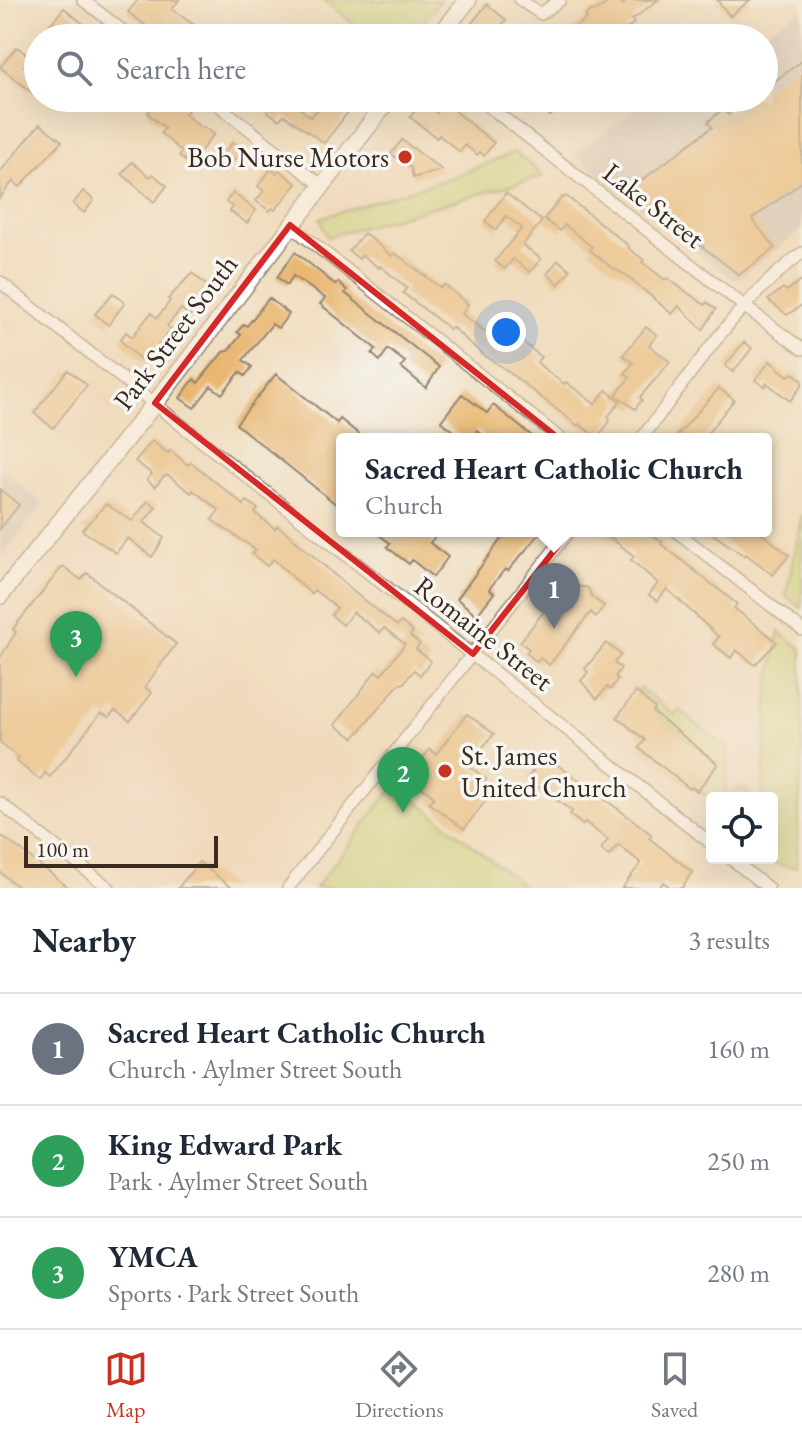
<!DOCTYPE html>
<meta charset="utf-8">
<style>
:root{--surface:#fff;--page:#f6f6f7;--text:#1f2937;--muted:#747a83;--line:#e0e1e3;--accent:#c8321e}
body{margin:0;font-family:"EB Garamond",serif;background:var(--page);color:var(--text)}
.controls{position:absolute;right:24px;bottom:24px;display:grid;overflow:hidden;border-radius:8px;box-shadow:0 8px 32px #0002}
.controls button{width:72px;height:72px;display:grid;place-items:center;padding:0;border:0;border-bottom:2px solid var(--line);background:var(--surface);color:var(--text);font:40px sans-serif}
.scale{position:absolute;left:24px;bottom:20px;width:194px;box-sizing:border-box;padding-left:8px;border:4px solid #3b2a1e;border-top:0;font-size:22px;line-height:28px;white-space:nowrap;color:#3b2a1e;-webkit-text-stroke:6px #f6f6f2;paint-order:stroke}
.you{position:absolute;left:506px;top:332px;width:28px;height:28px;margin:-20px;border:6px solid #fff;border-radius:50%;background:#1a73e8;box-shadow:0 0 0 12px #1a73e833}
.badge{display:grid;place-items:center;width:52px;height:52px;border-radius:50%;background:var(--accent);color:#fff;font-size:26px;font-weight:700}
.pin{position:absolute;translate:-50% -66px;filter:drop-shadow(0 2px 4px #0008)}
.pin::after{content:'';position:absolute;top:42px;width:28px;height:24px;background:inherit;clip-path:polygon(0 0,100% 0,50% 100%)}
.popup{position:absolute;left:336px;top:433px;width:436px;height:104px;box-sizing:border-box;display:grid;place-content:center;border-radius:8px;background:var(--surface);filter:drop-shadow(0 2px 6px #0005);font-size:26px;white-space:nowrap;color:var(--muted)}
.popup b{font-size:30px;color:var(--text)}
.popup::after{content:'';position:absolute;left:50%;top:100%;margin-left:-16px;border:16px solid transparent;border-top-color:var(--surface)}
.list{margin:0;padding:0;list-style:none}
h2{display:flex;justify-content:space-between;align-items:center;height:104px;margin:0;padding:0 32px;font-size:34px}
h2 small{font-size:26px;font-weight:400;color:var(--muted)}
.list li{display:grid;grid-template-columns:52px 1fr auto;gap:24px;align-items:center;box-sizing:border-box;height:112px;padding:0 32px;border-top:2px solid var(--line)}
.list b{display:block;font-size:30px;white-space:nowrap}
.list p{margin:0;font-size:26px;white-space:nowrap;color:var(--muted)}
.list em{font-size:26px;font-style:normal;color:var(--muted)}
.icon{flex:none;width:44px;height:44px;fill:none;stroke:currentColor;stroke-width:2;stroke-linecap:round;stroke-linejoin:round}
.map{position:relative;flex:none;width:802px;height:888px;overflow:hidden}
.search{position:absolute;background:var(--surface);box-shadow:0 8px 32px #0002;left:24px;right:24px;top:24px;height:88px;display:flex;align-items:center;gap:20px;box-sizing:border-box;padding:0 28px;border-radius:44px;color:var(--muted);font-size:30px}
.sheet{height:440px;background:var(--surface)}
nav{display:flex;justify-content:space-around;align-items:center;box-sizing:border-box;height:112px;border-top:2px solid var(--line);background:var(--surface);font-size:22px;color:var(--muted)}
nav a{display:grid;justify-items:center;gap:4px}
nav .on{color:var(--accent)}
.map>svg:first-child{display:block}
</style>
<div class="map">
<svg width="802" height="888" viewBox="0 0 802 888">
<rect width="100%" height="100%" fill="#f6f6f2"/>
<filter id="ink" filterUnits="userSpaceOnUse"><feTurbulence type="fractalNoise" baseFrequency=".0125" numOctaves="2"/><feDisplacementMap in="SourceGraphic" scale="16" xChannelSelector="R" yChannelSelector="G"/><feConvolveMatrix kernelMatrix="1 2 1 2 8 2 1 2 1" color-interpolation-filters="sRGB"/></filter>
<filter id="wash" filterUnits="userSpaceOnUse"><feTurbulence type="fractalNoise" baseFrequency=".006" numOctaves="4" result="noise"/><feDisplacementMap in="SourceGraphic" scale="32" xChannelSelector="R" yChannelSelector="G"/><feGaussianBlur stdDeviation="1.8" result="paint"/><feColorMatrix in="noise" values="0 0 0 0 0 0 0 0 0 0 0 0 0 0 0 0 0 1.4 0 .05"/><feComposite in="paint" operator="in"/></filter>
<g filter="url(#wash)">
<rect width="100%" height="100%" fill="#f0ddbe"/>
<path fill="#f1d5bd" d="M388,126L453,177L320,218Z
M68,358L123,404L80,455L24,412Z
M73,528L364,763L265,888H137L0,780V625Z
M687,627L768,695L763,798H712V824L591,729L632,680L641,686Z
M711,859L724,871L710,888H688Z"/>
<path fill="#cec1ba" d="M802,9V230L735,281L574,154L651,98H764V38H755Z
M0,469L44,504L0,558Z"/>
<path fill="#c3d375" stroke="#7f7e4a" stroke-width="2" d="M323,0H440L411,38H371Z
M515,152L544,176L327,237L320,218L453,177Z
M802,514V608L786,596Z
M779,632L802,649V754L796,868L761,862V858H772V798H763L768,695Z
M640,688L675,715L679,710L729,750L725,795L743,788L749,793L748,798L712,800L697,791L718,764L653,712L655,708L636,692Z
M396,784L526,888H315Z"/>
<g id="blocks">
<path fill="#e9b66f" d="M138,0H179L172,9L202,31L196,38H162L128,12Z
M611,0H618L622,5L628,0H658L632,20L634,23L625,30L632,38H562L587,18L585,16L592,10L595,12Z
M717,0H750L730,16Z
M487,4L506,20L492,38H460Z
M64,8L93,32L88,38H59L47,28Z
M17,47L31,58L24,66L38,77V97L0,67Z
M802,61V182L752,219L775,248L739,275L629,190L712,127L708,122L723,109L728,115L751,98H764V89Z
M137,98H174L188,110L185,114L202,129L204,127L214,134L190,165L179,156L182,152L161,133L165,128L148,114L150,108Z
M278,98H287L311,117L327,98H359L324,143L284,115L279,120L267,111Z
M531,98H573L550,116L546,110L542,113Z
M422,102L437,113L445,103L494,143L484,156L480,152L477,155L465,145L460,152L439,135L437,138L410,117Z
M40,124L62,141L20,187L13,181L0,198V172Z
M402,140L442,170L413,178L411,168L391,154Z
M233,142L243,150L224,172L214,164Z
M132,162L150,177L153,174L167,186L154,202L122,174Z
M271,169L276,173L279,170L282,172L297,184L275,210L272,208L270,211L256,201L264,191L258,186Z
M83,191L94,200L84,213L73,204Z
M233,193L256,210L247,223L230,211L233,207L226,202Z
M506,193L542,221L523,245L541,259L530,272L513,259L505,269L495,261L522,228L506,216L496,230L485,221Z
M566,196L629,246L628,248L644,260L642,262L665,280L667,278L705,305L707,302L716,309L703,330L679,306L672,314L626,275L612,268L590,250L592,247L565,225L560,231L544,219L562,197L564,198Z
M364,233L392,256L395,253L441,288L444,284L468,304L462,314L487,333L495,323L502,328L505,323L520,335L518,338L541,357L537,362L542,367L564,384L566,382L595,404L606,390L620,401L608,417L610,419L608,424L597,438L579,424L578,426L501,366L484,356L452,327L450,329L403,293L407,288L380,266L379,268L362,255L359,259L349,251Z
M295,252L336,285L338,282L347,290L345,293L439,367L426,388L401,367L405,362L388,349L380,361L372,354L376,349L320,304L325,298L293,276L287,285L277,277Z
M558,260L570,270L559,284L547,274Z
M192,273L212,290L190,316L181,309L167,326L171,329L144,363L120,340L126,332L132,337L151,313L157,318L170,301L168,299Z
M802,280V305L787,315L768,300L783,288L786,291Z
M113,293L125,303L108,325L95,314Z
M269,298L289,314L278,328L272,324L243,360L252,367L245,376L240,372L222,394L211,386L194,408L180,398L194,379L198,383L223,352L228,351L241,335L237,332L244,324L247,326Z
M646,327L657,335L649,345L670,362L640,397L642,400L635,409L616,395L630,377L625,373L633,363L623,355Z
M744,342L752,348L733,372L725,366Z
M770,361L788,376L793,373L802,380V385L790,401L767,383L765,387L755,380Z
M68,370L87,385L53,428L34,413Z
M276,374L337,423L340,419L365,439H342V509L236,424Z
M719,388L734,400L703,439H674Z
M462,394L487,413L493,405L536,439H488L477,430L470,439H464L441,421Z
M152,441L168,453L170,450L188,465L191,462L244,505L247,501L258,509L255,513L275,529L277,526L286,532L355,593L397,626L401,622L413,632L410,636L420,644L416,649L431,661L420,675L414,670L403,684L400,683L354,738L335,725L376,671L381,675L405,644L384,628L380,633L353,612L343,625L331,615L337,608L314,590L311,594L273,559L267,566L252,554L256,550L212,520L219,510L193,490L191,493L168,475L164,476L155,487L147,480L152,474L135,461Z
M0,489L19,505L0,529Z
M148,501L156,507L144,522L164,538L152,557L128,538L116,553L82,530L106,504L132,521Z
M374,531H439L430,543L448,557L433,577L412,560L409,564L387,547L390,543Z
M507,531H542L508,571L505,569L489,589L494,593L477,615L457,599Z
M602,531H648L662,542L661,544L737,604L734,608L777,642L755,665L736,650L731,658L713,644L719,637L667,589L657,601L649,595L658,583L631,560L634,556Z
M708,531H759L789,555L773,575L746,554L745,556Z
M63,566L81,580L87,573L176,644L145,687L152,693L130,721L115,710L109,717L101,713L50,777L45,773L40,780L16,761L19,758L0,743V658L16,632L13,629Z
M578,586L588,588L592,597L604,606L596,617L591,612L549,665L540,658L537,662L526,653L529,649L520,642L563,587L569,592Z
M606,643L621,655L614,663L621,668L615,677L618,679L610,690L607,687L597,699L581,681L588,672L585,669Z
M636,692L655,708L653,712L718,764L697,791L692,787L690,789L639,748L645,740L617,717Z
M467,714L494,734L468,765L486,779L484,782L494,790L464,829L429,803L434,797L409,777L430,749L436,754Z
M544,755L637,823L652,835L649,838L692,872L682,888H671L663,882L659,888H622L641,863L618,845L609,856L601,849L608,840L585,822L583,825L570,815L572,811L527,779Z
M0,835L22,851L69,888H19L12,882L0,872Z
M199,862L232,888H178Z"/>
</g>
</g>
<g filter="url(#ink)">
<use href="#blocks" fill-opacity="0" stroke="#96846e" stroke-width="2"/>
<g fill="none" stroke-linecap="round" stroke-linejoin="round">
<g stroke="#96846e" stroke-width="14">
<path id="minor" d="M83,0L132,38
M520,0L541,14L560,0
M209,98L321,185
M478,98L744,306L802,349
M290,225L561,439
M0,282L712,844
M641,439C691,375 736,302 802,253
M676,531L802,630
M0,803L109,888
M730,858L768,888
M288,888L569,531"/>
</g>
<g stroke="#96846e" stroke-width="19">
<path id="secondary" d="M438,38L468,0
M0,596L155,403L390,98"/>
</g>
<use href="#minor" stroke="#fff" stroke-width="11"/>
<use href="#secondary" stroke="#fff" stroke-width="16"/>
</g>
</g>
<path d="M0 0H802V888H0ZM290,225L610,479L473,654L155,403Z" fill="#f0ddbe" fill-opacity=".55" fill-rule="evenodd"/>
<path fill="none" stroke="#d62828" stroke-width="6" stroke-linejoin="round" d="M290,225L610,479L473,654L155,403Z"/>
<g fill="#c8321e" stroke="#f6f6f2" stroke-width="3">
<circle cx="405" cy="157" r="8"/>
<circle cx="445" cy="771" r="8"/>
</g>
<g text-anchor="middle" stroke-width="7" stroke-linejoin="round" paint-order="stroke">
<g font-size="28" fill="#3b2a1e" stroke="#f6f6f2" text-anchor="end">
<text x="389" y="167">Bob Nurse Motors</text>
<text x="461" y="765" text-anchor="start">St. James<tspan x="461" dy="32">United Church</tspan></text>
</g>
<g font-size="28" fill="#3b2a1e" stroke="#f6f6f2">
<text transform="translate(654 205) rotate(38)" y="10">Lake Street</text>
<text transform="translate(175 332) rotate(-53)" y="10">Park Street South</text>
<text transform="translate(484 633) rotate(38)" y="10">Romaine Street</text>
</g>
</g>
</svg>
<div class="controls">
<button><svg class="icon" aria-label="locate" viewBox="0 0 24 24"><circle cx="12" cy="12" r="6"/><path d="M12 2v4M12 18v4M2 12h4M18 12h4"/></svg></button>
</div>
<div class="scale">100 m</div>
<div class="you"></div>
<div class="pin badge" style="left:554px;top:629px;background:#6b7280">1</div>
<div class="popup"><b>Sacred Heart Catholic Church</b>Church</div>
<div class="pin badge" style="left:403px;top:813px;background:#2e9e5b">2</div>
<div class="pin badge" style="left:76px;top:677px;background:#2e9e5b">3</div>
<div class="search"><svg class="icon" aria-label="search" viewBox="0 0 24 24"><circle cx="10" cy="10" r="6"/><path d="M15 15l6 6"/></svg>Search here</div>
</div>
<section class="sheet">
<h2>Nearby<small>3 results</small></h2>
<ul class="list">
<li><span class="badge" style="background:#6b7280">1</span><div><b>Sacred Heart Catholic Church</b><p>Church · Aylmer Street South</p></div><em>160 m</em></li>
<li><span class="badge" style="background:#2e9e5b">2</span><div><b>King Edward Park</b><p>Park · Aylmer Street South</p></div><em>250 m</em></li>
<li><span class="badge" style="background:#2e9e5b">3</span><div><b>YMCA</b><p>Sports · Park Street South</p></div><em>280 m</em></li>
</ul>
</section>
<nav>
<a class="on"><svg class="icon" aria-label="map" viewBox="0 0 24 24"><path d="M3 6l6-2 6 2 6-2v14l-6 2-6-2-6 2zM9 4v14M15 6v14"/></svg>Map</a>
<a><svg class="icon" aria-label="directions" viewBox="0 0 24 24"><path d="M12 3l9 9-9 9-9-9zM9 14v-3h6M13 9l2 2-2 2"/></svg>Directions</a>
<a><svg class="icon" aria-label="saved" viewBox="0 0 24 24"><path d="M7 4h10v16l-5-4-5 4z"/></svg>Saved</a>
</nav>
